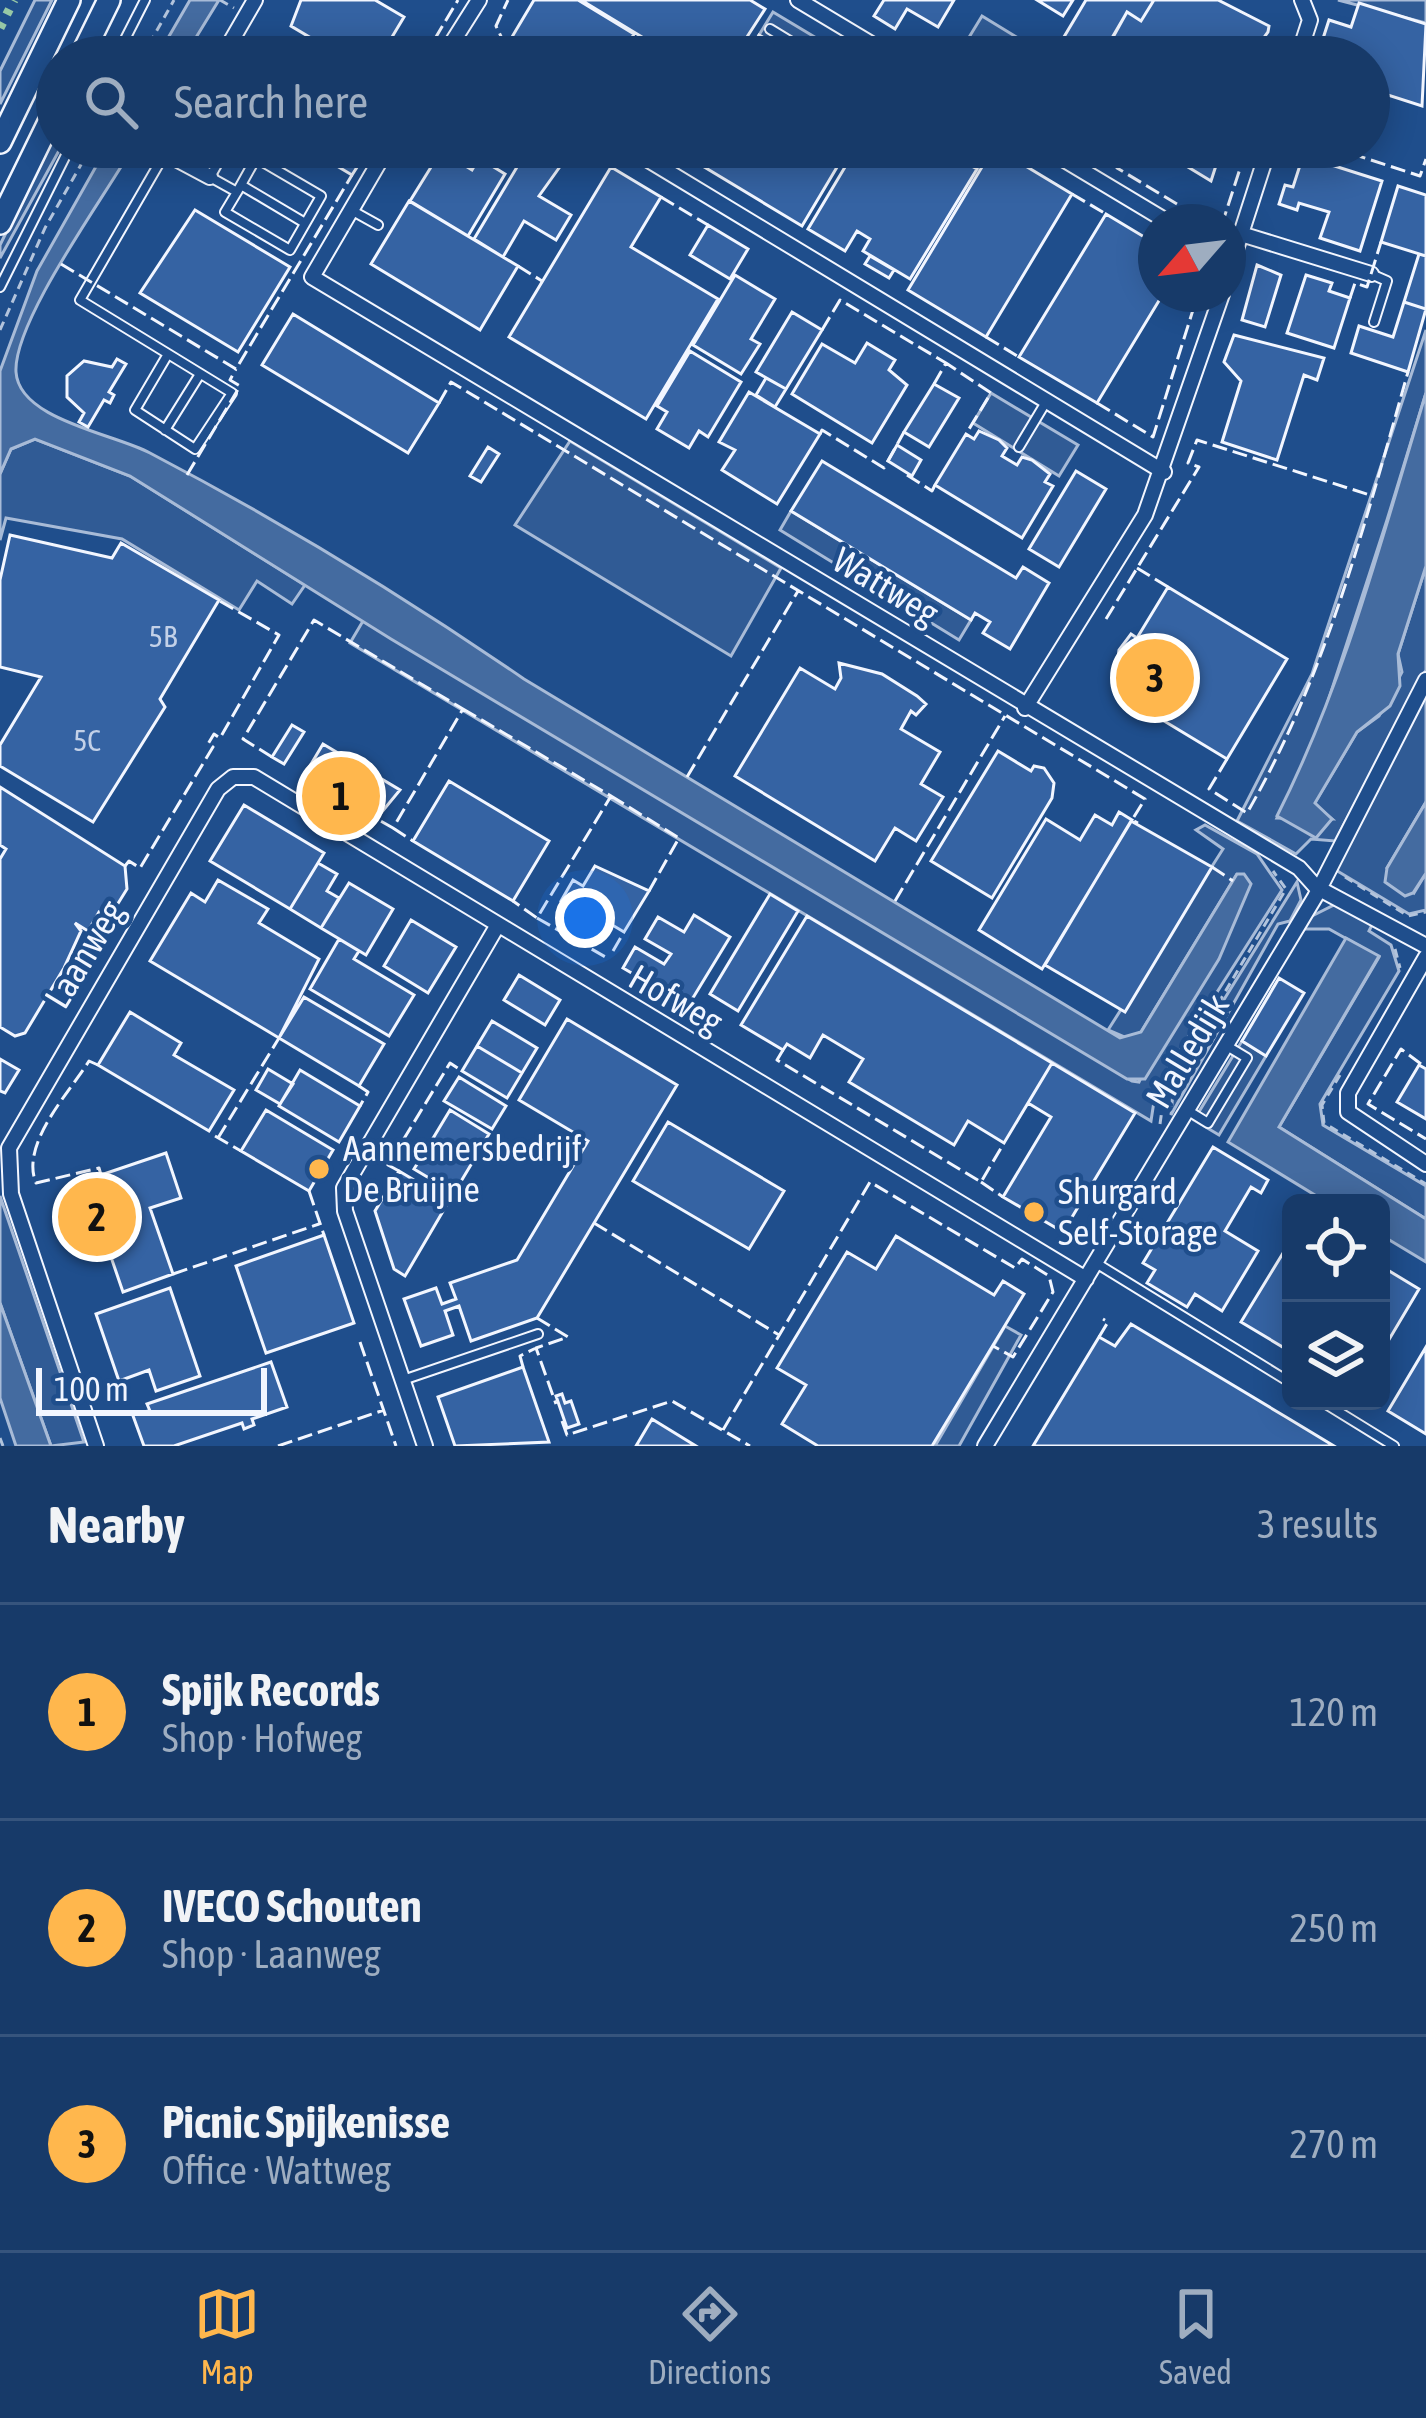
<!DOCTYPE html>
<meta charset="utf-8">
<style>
:root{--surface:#173a69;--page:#20416f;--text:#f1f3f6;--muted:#9eadc0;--line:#36547d;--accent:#ffb74d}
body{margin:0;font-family:"Asap Condensed",sans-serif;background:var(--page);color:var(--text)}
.controls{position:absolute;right:36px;bottom:36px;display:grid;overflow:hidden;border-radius:18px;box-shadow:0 6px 30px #0003}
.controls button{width:108px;height:108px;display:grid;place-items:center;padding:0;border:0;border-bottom:3px solid var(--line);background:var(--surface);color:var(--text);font:60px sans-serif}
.compass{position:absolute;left:1138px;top:204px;width:108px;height:108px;border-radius:50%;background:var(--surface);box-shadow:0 6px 30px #0003;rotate:242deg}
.scale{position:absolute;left:36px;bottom:30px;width:231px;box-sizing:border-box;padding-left:12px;border:6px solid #f2f6ff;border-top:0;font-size:33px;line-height:42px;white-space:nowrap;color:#f2f6ff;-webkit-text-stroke:9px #1f4e8c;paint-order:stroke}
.you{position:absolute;left:585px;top:918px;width:42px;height:42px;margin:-30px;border:9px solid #fff;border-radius:50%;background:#1a73e8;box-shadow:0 0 0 18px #1a73e833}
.badge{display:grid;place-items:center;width:78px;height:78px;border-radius:50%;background:var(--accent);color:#111;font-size:39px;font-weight:700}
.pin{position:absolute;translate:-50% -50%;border:6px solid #fff;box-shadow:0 3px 12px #0006}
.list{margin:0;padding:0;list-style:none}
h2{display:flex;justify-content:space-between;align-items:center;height:156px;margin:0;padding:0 48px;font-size:51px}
h2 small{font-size:39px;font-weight:400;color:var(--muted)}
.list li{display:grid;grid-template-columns:78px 1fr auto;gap:36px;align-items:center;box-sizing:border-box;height:216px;padding:0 48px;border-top:3px solid var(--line)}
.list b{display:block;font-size:45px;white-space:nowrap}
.list p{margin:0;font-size:39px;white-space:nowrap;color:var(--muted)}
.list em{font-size:39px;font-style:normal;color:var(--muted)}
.icon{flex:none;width:66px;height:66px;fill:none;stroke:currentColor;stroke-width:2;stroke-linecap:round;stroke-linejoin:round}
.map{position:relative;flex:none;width:1426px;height:1446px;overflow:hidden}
.search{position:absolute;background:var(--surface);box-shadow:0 6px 30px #0003;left:36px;right:36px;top:36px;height:132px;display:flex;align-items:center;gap:30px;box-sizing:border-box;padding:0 42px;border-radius:66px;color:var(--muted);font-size:45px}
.sheet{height:804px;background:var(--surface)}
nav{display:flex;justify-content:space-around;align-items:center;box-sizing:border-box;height:168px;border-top:3px solid var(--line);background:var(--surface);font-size:33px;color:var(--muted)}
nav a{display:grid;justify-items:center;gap:6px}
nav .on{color:var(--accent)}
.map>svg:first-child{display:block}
</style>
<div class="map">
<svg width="1426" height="1446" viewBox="0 0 1426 1446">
<rect width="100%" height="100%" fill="#1f4e8c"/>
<path fill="#305b95" stroke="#a8bbd7" stroke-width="3" d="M35,0H52L0,104V71Z
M1338,0H1426V23Z
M773,12L848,57H795L759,35Z
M982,16L1028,44L1020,57H957Z
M57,129L61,147L0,258V245Z
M1426,330V393L1387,520L1317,735L1277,818L1332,819L1314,804L1357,732L1379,716L1402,672L1398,654L1426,566V670L1335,841L1311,839L1296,854L1237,821L1312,674Z
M991,393L1078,445L1059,476L973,423Z
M35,439L130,476L305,585L292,604L257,581L239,610L122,539L6,518L0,540V474L11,449Z
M570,441L781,568L731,656L515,525Z
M791,511L971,620L959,640L780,530Z
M363,621L1132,1081L1139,1082L1237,874L1141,1032L1129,1039L1108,1030L1223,849L1196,830L1205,825L1257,854L1282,890L1156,1088L1151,1121L350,643Z
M1426,694V802L1387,868L1414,893L1426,873V910L1409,914L1334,869Z
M1297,882L1301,900L1290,921L1278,924L1171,1115L1174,1080Z
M1336,904L1373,923L1369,931L1391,945L1399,971L1320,1104L1323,1125L1426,1186V1219L1279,1127L1379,957L1329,929H1304L1310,917Z
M1242,1041L1266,1056L1219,1135L1194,1120Z
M0,1196L84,1442L51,1446L0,1303Z
M1005,1326L1021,1335L959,1446H935Z"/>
<path fill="#446ba0" stroke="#a8bbd7" stroke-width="3" d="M190,0H219L184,57H157Z
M107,147H133C106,195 13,321 16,372C19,420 115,434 150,453C278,520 405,597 524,679L1120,1038L1141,1032L1237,874H1244L1251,884L1219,959L1145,1079H1127L391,639L130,476L35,439L11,449L0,474V371L37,271Z
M1426,393V566L1398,654L1400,686L1390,706L1357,732L1315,803L1332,819L1316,838L1277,816C1345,682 1382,537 1426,393Z
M1426,802V873L1413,893L1405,896L1385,882L1387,868Z
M1346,938L1379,956L1279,1127L1426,1219V1262L1381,1235V1203H1328L1228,1142Z
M0,1303L51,1446H16L0,1398Z"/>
<path fill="#3563a3" stroke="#f2f6ff" stroke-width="3" d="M301,0H375L404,17L380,57H343L291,26Z
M534,0H578L634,34L620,57L596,47L590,57H522L506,47Z
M581,0H750L765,9L734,57H675Z
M884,0H954L938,27L907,9L895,29L874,16Z
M1037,0H1073L1063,16Z
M1086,0H1154L1141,21L1127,12L1102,57H1052Z
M1154,0H1218L1269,26L1268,32L1250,57H1132L1109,43L1127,12L1141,21Z
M1359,3L1426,24L1422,106L1369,89V57H1317L1329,20L1351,27Z
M759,35L795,57H746Z
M633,40L657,54L655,57H623Z
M305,147H370L352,175Z
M529,147H574L539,196L571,215L556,240L524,221L503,257L474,239Z
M671,147H849L802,226Z
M857,147H976L966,163L977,169L910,279L863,251L870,239L857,231L845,251L808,229Z
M994,147L1072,194L986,337L908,290Z
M1155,147H1222L1211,181Z
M441,151L472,170L479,158L505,174L468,236L410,201Z
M1303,156L1382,181L1360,251L1320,238L1329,212L1299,203L1297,210L1279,204L1285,185L1293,187Z
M611,167L661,197L631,247L718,299L646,419L509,337Z
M1398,186L1426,195V256L1381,242Z
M409,201L518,266L480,330L371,264Z
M195,210L290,267L238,352L140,293Z
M1106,214L1156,244V294H1163L1097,403L1019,357Z
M708,225L748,249L730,279L690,255Z
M1419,254L1426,256V309L1404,302Z
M870,256L894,270L889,278L865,264Z
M1257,265L1281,275L1265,327L1242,320Z
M735,275L775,299L751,339L760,344L741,374L693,345Z
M1306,275L1332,283L1329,291L1350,298L1334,348L1287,333Z
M1404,302L1426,309L1408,372L1351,353L1359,326L1393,337Z
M792,312L822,330L786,389L756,372Z
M293,314L439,403L408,453L262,365Z
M1234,335L1324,358L1317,380L1304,375L1277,460L1222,442L1241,381L1224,362Z
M867,343L895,360L889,370L907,385L872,443L792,394L822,344L855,363Z
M690,351L741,382L708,437L699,431L689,448L657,429L667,412L657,406Z
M117,359L126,364L109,392L114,395L110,403L104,400L88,427L79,422L84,413L67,397V376L84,361L112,367Z
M766,378L786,389L775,407L756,395Z
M934,384L959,398L929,447L904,432Z
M749,392L820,434L777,504L722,470L735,450L719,442Z
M979,431L999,440L1007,448L1002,456L1017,465L1022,457L1032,460L1050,474L1045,482L1053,486L1022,538L935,485L966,434L974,439Z
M897,445L921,460L912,476L888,461Z
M488,447L499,454L481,482L470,476Z
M822,461L1016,578L1023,567L1049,583L1010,649L983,633L990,622L975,613L971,620L791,511Z
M1076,471L1106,489L1059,567L1029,549Z
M10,535L112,558L121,543L219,600L160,699L165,707L93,822L0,766V745L41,677L0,667V580Z
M1168,587L1287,659L1227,759L1131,701L1147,674L1118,657L1119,650L1131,634L1137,638Z
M839,663L882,674L917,696L926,704L916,715L911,711L901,729L940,752L921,784L943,797L916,841L895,828L875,861L735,776L800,668L835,689L841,678Z
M292,725L304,732L284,764L272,757Z
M323,744L400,790L376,819L304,776Z
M998,751L1031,771L1034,766L1044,768L1054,783L1052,798L992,898L931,861Z
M449,781L549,841L513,901L413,841Z
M0,787L125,866L127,889L109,918L99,912L88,931L75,923L81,931L64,968L25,1033L15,1036L0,1027V859L6,849L0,845Z
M244,805L324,853L290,909L210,861Z
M1119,812L1132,820L1042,969L979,930L1046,819L1080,840L1095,815L1112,825Z
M1131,821L1212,867L1125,1012L1045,965Z
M318,863L337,874L327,891L339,898L321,928L290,909Z
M595,866L649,891L624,932L609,923L604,933L561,901L573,880L583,886Z
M218,880L268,909L259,923L319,959L279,1038L150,961L191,893L205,902Z
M349,883L393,909L366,955L321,928Z
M770,894L798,911L738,1011L710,994Z
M694,915L730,937L688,1006L623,968L635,947L664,964L671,954L645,939L658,917L684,932Z
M807,916L1052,1063L1004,1143L968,1121L954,1145L849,1082L863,1059L823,1035L810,1058L787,1044L783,1050L741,1025Z
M411,920L456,947L428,993L384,966Z
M339,939L359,951L354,959L414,995L389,1036L310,989Z
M519,975L560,1000L545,1025L504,1000Z
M1279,978L1304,993L1266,1056L1242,1041Z
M304,997L384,1044L359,1086L279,1038Z
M130,1012L181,1043L174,1055L234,1090L209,1131L98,1065Z
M567,1019L677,1085L537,1318L471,1341L459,1306L445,1311L453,1335L421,1346L404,1299L436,1288L442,1304L456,1299L450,1283L517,1260L588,1141L519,1100Z
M492,1021L537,1048L522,1073L477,1046Z
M477,1046L522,1073L507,1098L462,1071Z
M0,1059L19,1070L5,1093L0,1091Z
M1052,1063L1135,1113L1063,1232L1003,1197L1051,1117L1028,1103Z
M1419,1065L1426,1069V1119L1397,1102Z
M268,1069L293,1084L280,1104L256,1090Z
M300,1070L360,1106L339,1142L279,1106Z
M459,1077L506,1106L492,1129L444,1101Z
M266,1110L333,1150L309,1191L241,1151Z
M450,1110L489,1134L472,1163L432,1140Z
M668,1122L784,1191L749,1249L633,1181Z
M432,1140L472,1163L454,1193L414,1169Z
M1213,1147L1268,1180L1261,1193L1251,1187L1225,1231L1258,1251L1222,1311L1195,1294L1187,1307L1147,1283L1155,1270L1143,1263Z
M166,1153L181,1198L150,1208L173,1274L123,1292L100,1225L91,1220L83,1181Z
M399,1171L449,1201L405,1276L394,1269L375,1211Z
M324,1235L354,1323L266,1353L236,1266Z
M896,1236L994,1295L1003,1281L1024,1294L932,1446H818L782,1424L806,1385L777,1368L847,1252L876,1269Z
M1291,1240V1352L1241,1322Z
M1381,1266L1419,1289L1381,1353Z
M170,1288L200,1376L156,1391L149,1370L119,1381L96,1314Z
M1131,1324L1286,1417L1334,1446H1033L1099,1337L1115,1346Z
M1426,1347V1434L1388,1411Z
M271,1362L287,1407L252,1419L254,1425L244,1429L242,1423L174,1446H144L132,1413L150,1411L147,1404Z
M523,1367L549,1442L455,1446L438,1397Z
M562,1394L565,1403L571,1401L579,1424L567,1428L556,1396Z
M652,1419L696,1446H636Z"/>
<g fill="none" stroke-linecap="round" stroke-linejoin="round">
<g stroke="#f2f6ff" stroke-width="12">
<path id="lane" d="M770,29L816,57
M116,57L145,0
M947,57L952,48L968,57
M227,147L210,177L237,192L256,158L321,196L290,250L225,212L237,192
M164,155L80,300C130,331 181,362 232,393L195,449L135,410L168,354
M241,185L305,223
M351,210L378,225
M1371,274L1387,281L1374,322
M0,287L70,147
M165,430L200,374
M1019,447L1046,402
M1187,1110L1208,1123L1247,1058L1227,1046
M1096,1263L1291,1383
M403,1380L538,1334
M1321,1401L1394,1446"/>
</g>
<g stroke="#f2f6ff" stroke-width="18">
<path id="street" d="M798,0L893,57
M453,41L479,57
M222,57L255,0
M443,57L479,0
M1298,57L1310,20L1302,0
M169,147L165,153L210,177
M388,147L312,277L1299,868L1316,887L1426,946
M627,147L1164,472
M1043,147L1168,222
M1241,234L1371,274
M1228,274L1269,147
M1025,708L1145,515L1222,294
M1426,957L1348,1093V1112L1426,1164
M96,1446L11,1194L9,1148L218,789L233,777H254L1086,1279
M425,1446L345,1211L344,1188L496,928
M985,1446L1315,897L1426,680"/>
</g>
<g stroke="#f2f6ff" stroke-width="26">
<path id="primary" d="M81,57L109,0
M0,142L69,0
M0,223L57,106"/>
</g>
<path stroke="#b3c4dc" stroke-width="3" stroke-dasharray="9 6" stroke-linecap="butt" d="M220,0L234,8
M142,57L174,0
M0,330L45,228L91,147
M1345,877L1408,916L1426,912
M1395,949L1400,968
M1340,1075L1322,1105L1324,1123L1426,1184
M1160,1124L1164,1095L1286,889L1273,871
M0,1438L3,1446"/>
<use href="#lane" stroke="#1f4e8c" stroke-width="8"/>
<use href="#street" stroke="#1f4e8c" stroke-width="14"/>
<use href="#primary" stroke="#1f4e8c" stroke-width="21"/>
<path stroke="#97c8a6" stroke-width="9" stroke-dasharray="6 9" stroke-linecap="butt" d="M0,28L14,0"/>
<path stroke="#f2f6ff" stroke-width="3" stroke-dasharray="15 6" stroke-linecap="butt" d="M506,47L496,26L508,0
M424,57L458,0
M584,147L611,167
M1290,147L1303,156
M1331,147L1420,176L1426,159
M1121,161L1117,168L1207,222
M1072,194L1106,214
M661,197L708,225
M1217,222L1224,218L1247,147
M61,264L236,369L352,175
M518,266L542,281
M1350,298L1355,283L1367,287L1381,242
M822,330L840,300L946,363
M986,337L1019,357
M934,384L946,363L991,393L966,434
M439,403L451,382L1145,799L1132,820L1138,823
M1097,403L1153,437L1198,294
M820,434L822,430L884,468L904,432
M187,475L240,386L230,380L236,369
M907,475L932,491L935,485
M1137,568L1168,587
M1106,619L1199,467L1188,463L1197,440L1373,496
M463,709L611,796L537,918L513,901
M272,757L243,739L314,620L463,709L393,828L377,819
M1227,759L1209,789L1247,813C1326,676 1365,523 1408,372
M687,777L798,591
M611,796L679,838L649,891
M393,828L413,841
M125,866L129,861L140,868L213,747L208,744L214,734L220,738L279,635L218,600
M1212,867L1233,881
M895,901L1005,716
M537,918L609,959
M613,951L624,932
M783,1050L777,1060L981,1182L1004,1143
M1421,1064L1401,1049L1368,1104L1426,1139
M98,1065L89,1061C69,1093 20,1144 36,1183L99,1168L101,1175
M359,1086L368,1092L360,1106
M215,1136L241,1151
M218,1138L279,1038
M399,1171L388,1165L450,1063L462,1071
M981,1182L1003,1197
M309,1191L324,1235
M594,1223L779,1335
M173,1274L319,1224
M537,1318L568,1337L536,1348L556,1404
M1099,1337L1108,1322L1103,1319
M360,1342L396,1446
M523,1367L520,1356L536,1348
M562,1421L567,1435L672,1401L750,1446
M723,1430L870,1182L1015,1268L1022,1259L1049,1276L1053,1292L1013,1357L993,1346
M278,1446L384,1410"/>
</g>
<g fill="#ffb74d" stroke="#1f4e8c" stroke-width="4.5">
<circle cx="319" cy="1169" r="12"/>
<circle cx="1034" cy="1212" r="12"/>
</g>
<g text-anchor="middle" stroke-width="9" stroke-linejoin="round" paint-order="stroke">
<g font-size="30" fill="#c3d1e8">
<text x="163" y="647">5B</text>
<text x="87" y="751">5C</text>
</g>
<g font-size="36" fill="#f2f6ff" stroke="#1f4e8c">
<text transform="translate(886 586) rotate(31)" y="13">Wattweg</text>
<text transform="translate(84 954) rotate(-59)" y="13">Laanweg</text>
<text transform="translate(676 999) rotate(30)" y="13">Hofweg</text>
<text transform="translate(1187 1051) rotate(-59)" y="13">Malledijk</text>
</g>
<g font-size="36" fill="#f2f6ff" stroke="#1f4e8c" text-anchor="start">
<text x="343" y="1161">Aannemersbedrijf<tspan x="343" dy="41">De Bruijne</tspan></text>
<text x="1058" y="1204">Shurgard<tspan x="1058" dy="41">Self-Storage</tspan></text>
</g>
</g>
</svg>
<div class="controls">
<button><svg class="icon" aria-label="locate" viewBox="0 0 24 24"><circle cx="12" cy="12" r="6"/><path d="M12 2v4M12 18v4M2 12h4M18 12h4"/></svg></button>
<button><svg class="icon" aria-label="layers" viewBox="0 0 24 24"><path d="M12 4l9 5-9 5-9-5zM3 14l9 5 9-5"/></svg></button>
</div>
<svg class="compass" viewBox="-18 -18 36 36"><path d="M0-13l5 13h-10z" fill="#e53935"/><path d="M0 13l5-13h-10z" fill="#9eadc0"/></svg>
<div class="scale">100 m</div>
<div class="you"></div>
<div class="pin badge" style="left:341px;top:796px">1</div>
<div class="pin badge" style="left:97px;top:1217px">2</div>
<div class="pin badge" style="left:1155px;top:678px">3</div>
<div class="search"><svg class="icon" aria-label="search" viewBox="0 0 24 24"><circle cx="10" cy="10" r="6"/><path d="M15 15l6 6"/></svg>Search here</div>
</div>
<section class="sheet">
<h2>Nearby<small>3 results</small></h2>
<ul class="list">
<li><span class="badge">1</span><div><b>Spijk Records</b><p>Shop · Hofweg</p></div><em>120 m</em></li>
<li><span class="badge">2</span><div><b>IVECO Schouten</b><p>Shop · Laanweg</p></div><em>250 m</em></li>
<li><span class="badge">3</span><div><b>Picnic Spijkenisse</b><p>Office · Wattweg</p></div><em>270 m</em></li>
</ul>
</section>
<nav>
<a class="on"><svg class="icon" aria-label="map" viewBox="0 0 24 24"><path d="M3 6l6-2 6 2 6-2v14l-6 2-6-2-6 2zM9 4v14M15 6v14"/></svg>Map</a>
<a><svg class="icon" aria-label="directions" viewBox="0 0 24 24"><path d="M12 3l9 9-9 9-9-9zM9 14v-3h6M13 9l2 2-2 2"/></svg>Directions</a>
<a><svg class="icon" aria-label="saved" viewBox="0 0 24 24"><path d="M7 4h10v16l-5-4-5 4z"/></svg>Saved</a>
</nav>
